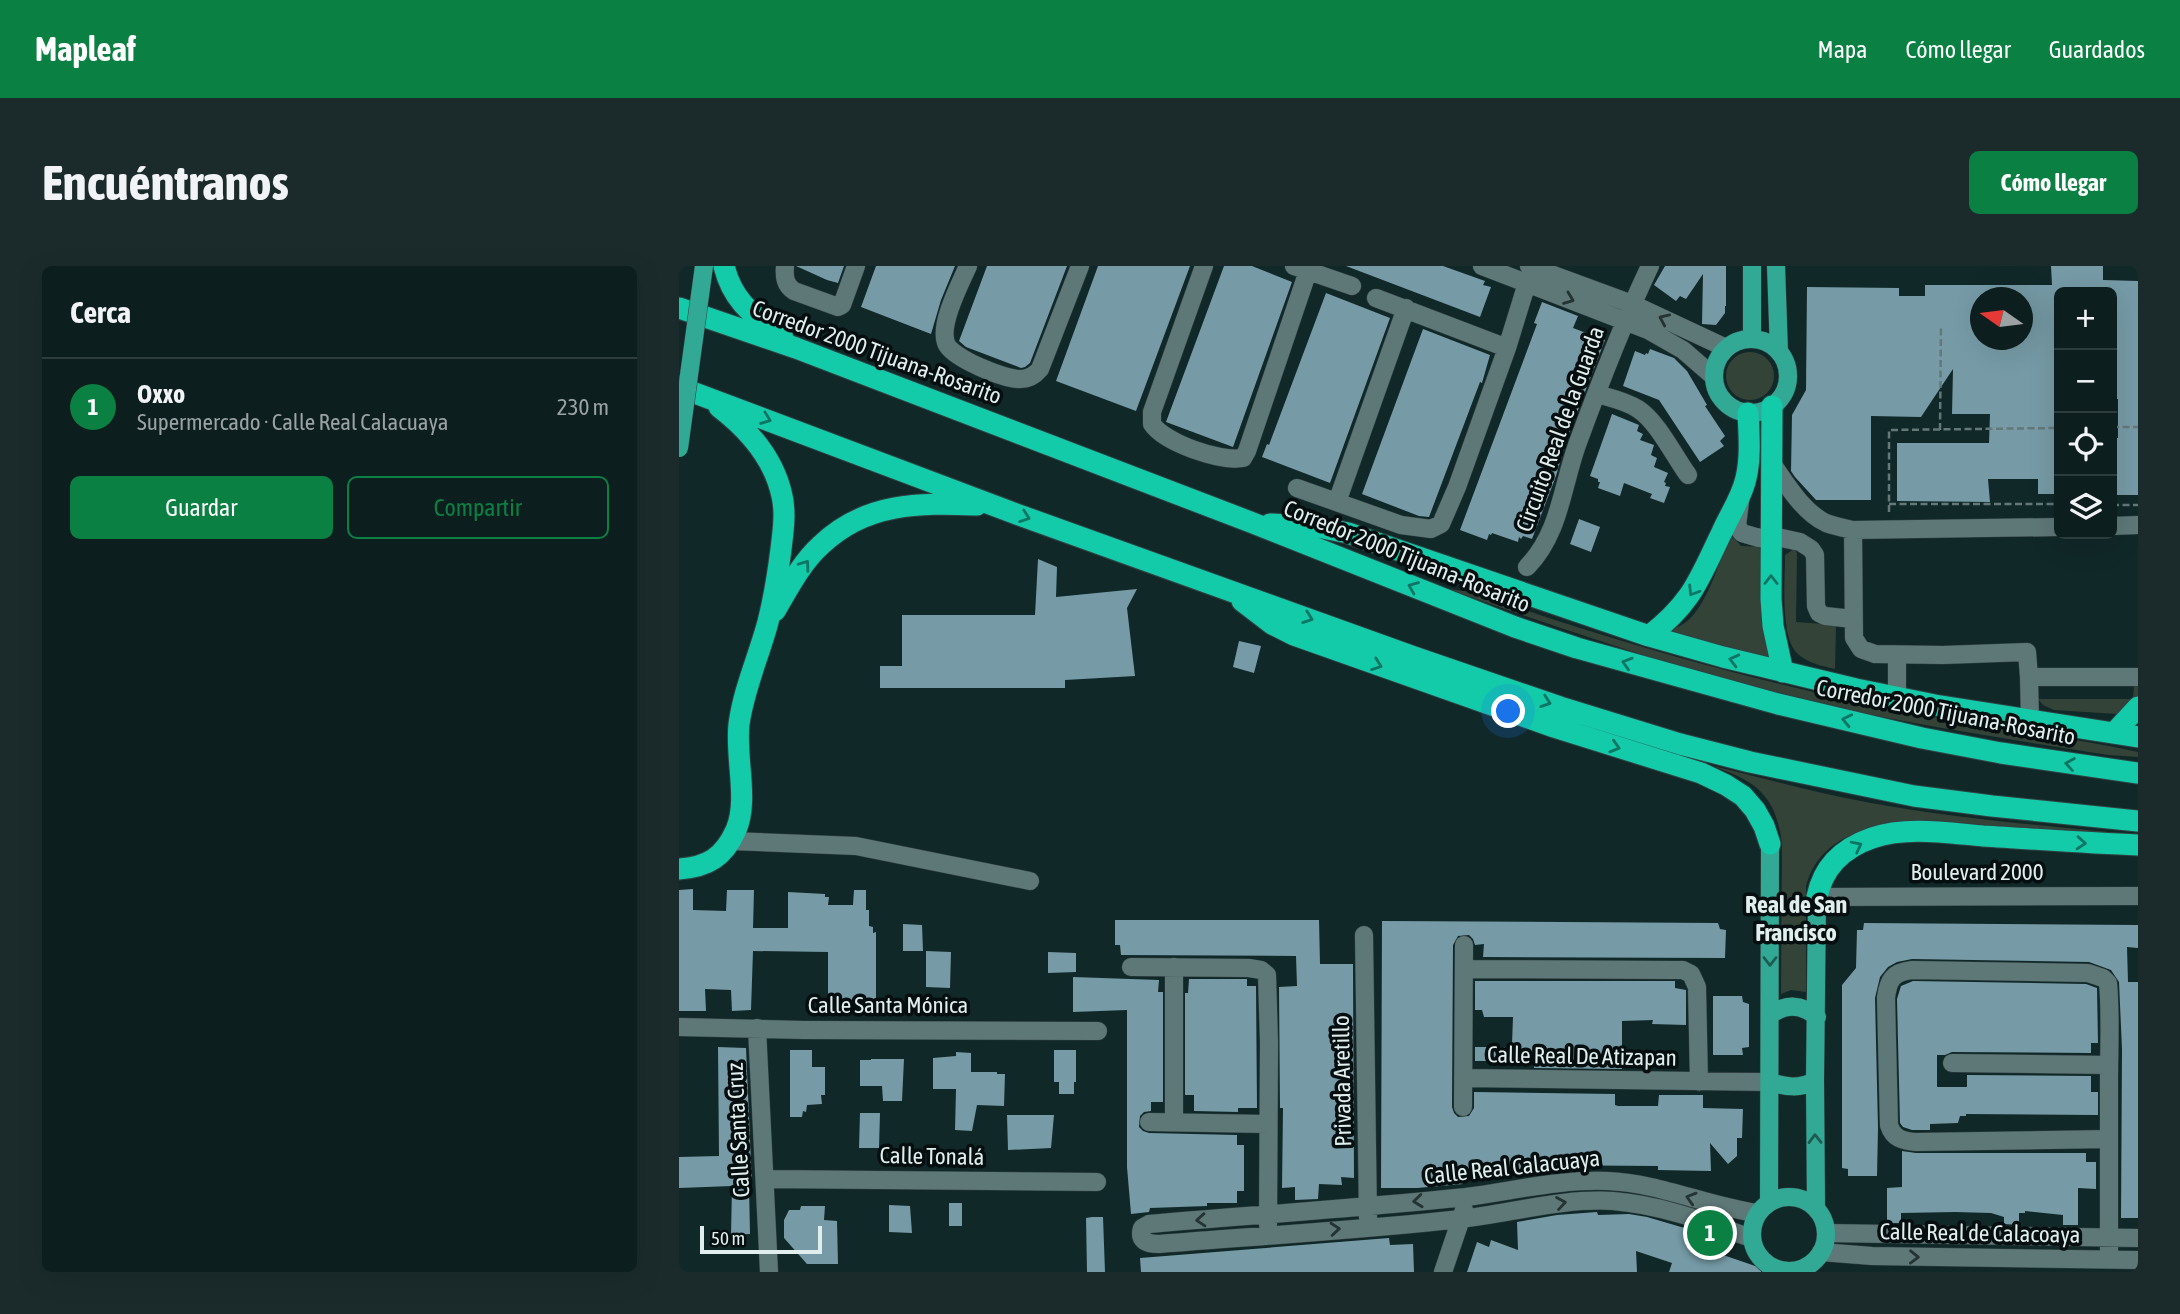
<!DOCTYPE html>
<html lang="es">
<meta charset="utf-8">
<style>
:root{--surface:#0d1e1e;--page:#1b2b2b;--text:#f1f3f6;--muted:#9aa2a4;--line:#2d3c3c;--accent:#0b8043}
body{margin:0;font-family:"Asap Condensed",sans-serif;background:var(--page);color:var(--text)}
.controls{position:absolute;right:21px;top:21px;display:grid;overflow:hidden;border-radius:10px;box-shadow:0 7px 28px #0002}
.controls button{width:63px;height:63px;display:grid;place-items:center;padding:0;border:0;border-bottom:2px solid var(--line);background:var(--surface);color:var(--text);font:35px sans-serif}
.compass{position:absolute;left:1291px;top:21px;width:63px;height:63px;border-radius:50%;background:var(--surface);box-shadow:0 7px 28px #0002;rotate:284deg}
.scale{position:absolute;left:21px;bottom:18px;width:122px;box-sizing:border-box;padding-left:7px;border:4px solid #e0eeee;border-top:0;font-size:19px;line-height:24px;white-space:nowrap;color:#e0eeee;-webkit-text-stroke:5px #060e0f;paint-order:stroke}
.you{position:absolute;left:830px;top:446px;width:24px;height:24px;margin:-18px;border:5px solid #fff;border-radius:50%;background:#1a73e8;box-shadow:0 0 0 10px #1a73e833}
.badge{display:grid;place-items:center;width:46px;height:46px;border-radius:50%;background:var(--accent);color:#fff;font-size:23px;font-weight:700}
.pin{position:absolute;translate:-50% -50%;border:4px solid #fff;box-shadow:0 2px 7px #0006}
.list{margin:0;padding:0;list-style:none}
h2{display:flex;justify-content:space-between;align-items:center;height:91px;margin:0;padding:0 28px;font-size:30px}
h2 small{font-size:23px;font-weight:400;color:var(--muted)}
.list li{display:grid;grid-template-columns:46px 1fr auto;gap:21px;align-items:center;box-sizing:border-box;height:98px;padding:0 28px;border-top:2px solid var(--line)}
.list b{display:block;font-size:26px;white-space:nowrap}
.list p{margin:0;font-size:23px;white-space:nowrap;color:var(--muted)}
.list em{font-size:23px;font-style:normal;color:var(--muted)}
.actions{display:flex;gap:14px;padding:21px 28px}
.actions a{flex:1;padding:16px 0;border:2px solid var(--accent);border-radius:10px;text-align:center;font-size:24px;color:var(--accent)}
.actions .main{background:var(--accent);color:#fff}
.icon{flex:none;width:38px;height:38px;fill:none;stroke:currentColor;stroke-width:2;stroke-linecap:round;stroke-linejoin:round}
.map{position:relative;flex:none;width:1459px;height:1006px;overflow:hidden;border-radius:10px}
header{display:flex;align-items:center;gap:42px;box-sizing:border-box;height:98px;padding:0 35px;background:var(--accent);color:#fff}
header strong{font-size:33px}
nav{display:flex;gap:38px;margin-inline-start:auto;font-size:24px}
.intro{display:flex;align-items:center;justify-content:space-between;box-sizing:border-box;height:168px;padding:0 42px}
h1{margin:0;font-size:49px}
.button{padding:18px 32px;border-radius:10px;background:var(--accent);color:#fff;font-size:24px;font-weight:700}
main{display:flex;gap:42px;padding:0 42px}
aside{flex:1;background:var(--surface);border-radius:10px;box-shadow:0 7px 28px #0002}
.map>svg:first-child{display:block}
</style>
<header>
<strong>Mapleaf</strong>
<nav><a>Mapa</a><a>Cómo llegar</a><a>Guardados</a></nav>
</header>
<div class="intro"><h1>Encuéntranos</h1><a class="button">Cómo llegar</a></div>
<main>
<aside>
<h2>Cerca<small></small></h2>
<ul class="list">
<li><span class="badge">1</span><div><b>Oxxo</b><p>Supermercado · Calle Real Calacuaya</p></div><em>230 m</em></li>
</ul>
<div class="actions"><a class="main">Guardar</a><a>Compartir</a></div>
</aside>
<div class="map">
<svg width="1459" height="1006" viewBox="0 0 1459 1006">
<rect width="100%" height="100%" fill="#112828"/>
<path fill="#344338" d="M1047 110a24 24 0 1 1 48 0a24 24 0 1 1-48 0Z
M1052,269L1062,280L1086,281L1087,373L1090,393L986,365C991,363 997,362 1001,360C1027,347 1040,294 1052,269Z
M1115,283L1118,287L1117,356L1157,359L1156,403C1144,400 1131,398 1120,389C1101,374 1106,318 1106,294V289Z
M769,323L794,326C923,372 1058,410 1192,439C1280,458 1371,467 1459,486V491L1429,489C1324,472 1218,457 1114,431C997,402 882,363 769,323Z
M1455,419H1459V430L1438,448L1375,444L1364,439L1359,433H1454Z
M1030,499C1084,512 1138,527 1192,537C1280,553 1370,560 1459,569L1187,564C1158,572 1135,589 1127,620V726L1112,724L1102,728L1103,578C1097,528 1076,514 1030,499Z"/>
<path fill="#769ba6" fill-rule="evenodd" d="M117,0H165L159,17L148,14Z
M197,0H276L262,34L252,68L182,41Z
M308,0H388L351,97L346,101L342,102L287,81L280,75Z
M419,0H511L457,145L377,115Z
M545,0H573L613,16L554,181L487,156Z
M667,0H764L806,15L804,19L812,21L801,51Z
M986,0H1047V40H1046V47L1037,59L1023,58L1024,8L1007,33L1001,30L997,35L975,19Z
M1372,0H1424V14L1459,15V229H1433V172H1439V133H1433V26H1380V228H1359V213H1309L1311,236L1218,235V177H1310L1311,148H1273L1274,103L1242,151L1192,150V234H1137L1116,211L1112,205L1113,149L1127,124L1128,21L1220,22V30H1246V19H1373ZM1301,32H1343V74H1301Z
M647,27L711,52L651,217L583,191L588,178L590,179Z
M863,36L899,50L894,62L926,74L887,175L877,210L853,273L844,270L842,273L840,271L839,276L813,267L812,269L810,268L808,274L781,264L858,58L855,57Z
M744,63L811,89L803,117L801,116L750,251L740,250L683,228Z
M971,83L995,92L1008,105L1028,139L1026,140L1046,170L1041,175L1045,180L1021,196L980,134L944,120L956,85L966,89L967,87L969,88Z
M933,148L960,159L958,165L964,168L961,174L975,179L972,189L978,192L975,201L989,207L985,216L987,217L986,220L991,221L985,237L971,232L973,228L945,217L941,230L919,222L921,216H919V213L911,210Z
M900,253L921,261L912,286L891,278Z
M359,293L378,301L377,331L458,323L448,342L456,410L386,414V422H201V400H223V349H356Z
M560,375L582,380L575,407L554,401Z
M14,623V644L47,645L48,624H75L74,662H109V626L146,628V631H150L149,639H174L175,624H187V644H190V660L194,661V667L197,666V738L170,737V739L149,736V686L74,685L72,744L53,745L52,724L26,723L27,745H0V624Z
M436,654H640L641,698H674L675,912L662,911L663,919L640,918L639,933L616,934V921L603,922L604,842H601L600,721L618,720L617,690L442,689L441,679H436Z
M703,655L1039,657L1041,663L1047,664L1046,692L804,691L805,678L796,679L794,673L790,669L779,670L774,679L773,841L775,847L779,851L790,850L795,842V826L936,828V839L939,840H979L980,829H1024V842L1064,843L1063,872H1058V890L1049,898L1031,877L1032,905L979,904V900L848,899V904L819,903V908L784,906V918L738,922H702Z
M1185,657L1459,659V682L1448,681L1449,716H1459V952H1442L1443,783L1440,716L1432,704L1410,696L1233,693L1218,696L1209,701L1201,711L1196,732L1199,862L1198,910H1169V903L1163,902V719L1177,702L1178,664H1184Z
M224,658L243,659L244,685H224Z
M247,685L272,686L271,722L247,721Z
M369,686L397,687V706L369,707Z
M394,711L480,714L479,726H484V836H472V845L465,846L461,850L460,861L464,865L470,867L558,869V879H565V925H558V937H528V940L471,942L470,946L452,948L448,901V744L394,746Z
M510,713H568V720H577L578,842H559V846L515,845V829H506V727H509Z
M796,715H996V722L1007,724V759L973,758L974,754L943,755V803L855,802V793L829,792V778H833L834,751H805L803,744H796Z
M1234,715L1407,718L1418,722L1419,777H1412V787L1273,786L1266,789H1258V821H1288V809L1412,810V826H1419V849L1287,848V850H1281L1279,857L1251,858V864H1233L1224,861L1221,857L1218,733L1222,720Z
M1034,730H1063L1064,736L1070,738V781L1063,782L1064,789H1034Z
M39,781L67,782L73,919H70L71,968L52,969L53,920L0,922V891L40,890Z
M796,781H826V795H796Z
M111,784H133V801H146V829H142L143,838L128,839L127,846L124,845L123,851H111Z
M375,784H397V816H395V828H380V816H375Z
M277,786L292,787V806H318V808H326L325,840L298,839L293,865L276,864L277,823H254V792L277,790Z
M192,793H225L223,835H204L203,820H181V794H192Z
M181,847H201L200,882H180Z
M328,849H375L372,882L329,884Z
M1223,885L1237,887H1407V896H1417V923L1399,922V959H1384V949L1346,945V947H1340V959L1325,958V951L1312,947L1276,946L1222,947V957H1208V922L1223,921Z
M270,937H283V960H270Z
M210,939L231,940L233,967L210,966Z
M122,940H146L145,954L158,955L159,998H128L105,972V954L110,944H121Z
M918,946L919,949L950,948L968,951L1026,968L1021,981L1082,1002V1006H990L993,997L957,985L958,1006H788L798,976L810,981L812,974L839,984L838,956L878,949Z
M413,951H424L426,1006H408L407,952Z
M710,972L711,979L734,978L735,1006H462L461,992Z"/>
<g fill="none" stroke-linecap="round" stroke-linejoin="round">
<g stroke="#314142" stroke-width="19">
<path id="minor" d="M106,0C105,11 106,19 115,25L159,41L163,39L177,0
M289,0C281,18 260,58 267,77C272,92 327,114 342,113C350,113 356,109 361,103L401,0
M525,0L473,146V158C486,177 541,196 564,192L568,185L629,5
M615,0L673,20
M803,0L969,64L1004,84L1034,110
M850,0L953,38L1047,82
M697,32L828,82
M918,128C932,132 947,135 959,143C979,156 995,190 1009,209
M1094,199C1108,219 1124,246 1147,257C1155,260 1165,262 1174,264L1380,261
M618,222L722,259L752,263L762,258L778,221L828,82L848,17
M658,236L727,42
M1061,236L1058,260L1063,267L1080,272L1093,270L1121,276L1132,283L1136,289L1137,340L1140,347L1146,350L1174,353
M1433,260L1459,259
M1174,264L1175,372L1182,383L1196,388L1264,389L1348,386L1350,411H1459
M848,301C881,267 883,221 898,179C920,119 944,57 971,0
M1350,411L1351,455
M1218,432V389
M51,575L177,580L351,615
M1138,631L1459,630
M685,669L689,952
M452,701L570,702L582,704L588,709L590,776L589,959
M785,703L995,704H1004L1012,708L1018,721L1020,816
M0,761L125,764L419,765
M78,762L90,1006
M1273,797L1430,799
M784,812L1091,816
M784,841L785,679
M470,856L589,858
M495,856V701
M87,913L418,916
M1147,967L1459,972
M1072,972C1027,956 983,939 934,935C883,932 833,947 782,953C682,964 580,970 480,978C468,978 459,975 463,962L470,958C576,949 681,942 787,931C834,925 881,913 929,915C980,917 1028,940 1078,947
M1142,986L1193,990L1459,994
M1430,994C1430,934 1430,874 1430,815C1430,782 1432,749 1429,717L1424,712L1409,707L1233,704C1214,706 1209,714 1207,732L1210,859C1214,872 1223,875 1237,876L1430,873
M764,1006L785,944"/>
</g>
<g stroke="#314142" stroke-width="19">
<path id="major" d="M1097,0L1100,86
M1073,72V0
M1035 110a37 37 0 1 1 74 0a37 37 0 1 1-74 0Z
M1091,749C1107,737 1123,738 1138,751
M1091,816C1108,821 1120,823 1136,815
M1073 968a37 37 0 1 1 74 0a37 37 0 1 1-74 0Z
M1090,936L1091,578
M1137,942L1136,815L1138,631"/>
</g>
<g stroke="#314142" stroke-width="23">
<path id="highway" d="M45,0C54,37 76,50 104,72
M0,42L117,82L574,257L836,361L898,382L1099,438L1243,472L1322,487L1459,507
M0,121L340,249L735,391L881,441L1001,478L1071,496L1235,530L1313,540L1459,555
M1093,140L1092,333L1094,360L1104,406
M591,258L634,260L669,267L970,370L1044,391L1177,423L1256,439L1459,471
M563,335L593,358L615,369L875,461L1022,507L1047,519L1064,530L1076,544L1085,560L1091,578
M96,345C109,323 122,297 142,279C187,236 240,237 298,239
M970,370C1014,336 1020,313 1043,266C1051,248 1063,231 1067,212C1072,191 1070,168 1069,147
M1435,467L1459,441
M0,603C29,601 45,591 57,564C70,534 56,491 60,458C65,422 80,390 89,356C95,332 99,307 102,283C104,266 107,247 103,230C95,192 70,164 40,141
M1138,631C1144,601 1164,582 1193,572C1227,560 1269,567 1304,570C1356,573 1407,577 1459,579"/>
</g>
<path stroke="#647878" stroke-width="2.5" stroke-dasharray="7 3.5" stroke-linecap="butt" d="M1433,161H1459
M1261,164L1262,59
M1210,238H1380
M1433,239H1459
M1210,246V164L1380,162"/>
<use href="#minor" stroke="#5e7777" stroke-width="18"/>
<use href="#major" stroke="#31a995" stroke-width="18"/>
<use href="#highway" stroke="#13caa9" stroke-width="21"/>
<g stroke="#314142" stroke-width="19" stroke-linecap="butt">
<path id="major-bridge" d="M0,182L25,0"/>
</g>
<use href="#major-bridge" stroke="#31a995" stroke-width="18"/>
</g>
<defs><path id="oneway-chevron" d="M-2-3.5L2.5 0L-2 3.5" fill="none" stroke-width="1.6" stroke-linecap="round" stroke-linejoin="round" transform="scale(1.75)"/></defs>
<g stroke="#253333">
<use href="#oneway-chevron" transform="translate(890 33) rotate(21)"/>
<use href="#oneway-chevron" transform="translate(985 53) rotate(-156)"/>
<use href="#oneway-chevron" transform="translate(1012 932) rotate(-164)"/>
<use href="#oneway-chevron" transform="translate(739 935) rotate(174)"/>
<use href="#oneway-chevron" transform="translate(882 937) rotate(-9)"/>
<use href="#oneway-chevron" transform="translate(522 954) rotate(176)"/>
<use href="#oneway-chevron" transform="translate(656 963) rotate(-5)"/>
<use href="#oneway-chevron" transform="translate(1235 991) rotate(1)"/>
</g>
<g stroke="#0d7564">
<use href="#oneway-chevron" transform="translate(87 153) rotate(21)"/>
<use href="#oneway-chevron" transform="translate(346 251) rotate(20)"/>
<use href="#oneway-chevron" transform="translate(126 299) rotate(-54)"/>
<use href="#oneway-chevron" transform="translate(1092 314) rotate(-90)"/>
<use href="#oneway-chevron" transform="translate(734 321) rotate(-158)"/>
<use href="#oneway-chevron" transform="translate(1014 325) rotate(122)"/>
<use href="#oneway-chevron" transform="translate(629 352) rotate(20)"/>
<use href="#oneway-chevron" transform="translate(1055 394) rotate(-166)"/>
<use href="#oneway-chevron" transform="translate(948 397) rotate(-163)"/>
<use href="#oneway-chevron" transform="translate(698 399) rotate(20)"/>
<use href="#oneway-chevron" transform="translate(867 436) rotate(19)"/>
<use href="#oneway-chevron" transform="translate(1168 454) rotate(-167)"/>
<use href="#oneway-chevron" transform="translate(936 481) rotate(17)"/>
<use href="#oneway-chevron" transform="translate(1391 498) rotate(-171)"/>
<use href="#oneway-chevron" transform="translate(1402 577) rotate(4)"/>
<use href="#oneway-chevron" transform="translate(1178 580) rotate(-27)"/>
</g>
<g stroke="#1c5c52">
<use href="#oneway-chevron" transform="translate(1091 695) rotate(90)"/>
<use href="#oneway-chevron" transform="translate(1136 873) rotate(-91)"/>
</g>
<g text-anchor="middle" stroke-width="7" stroke-linejoin="round" paint-order="stroke">
<g font-size="23" fill="#e0eeee" stroke="#060e0f">
<text transform="translate(198 86) rotate(20)" y="8">Corredor 2000 Tijuana-Rosarito</text>
<text transform="translate(881 163) rotate(-70)" y="8">Circuito Real de la Guarda</text>
<text transform="translate(728 290) rotate(22)" y="8">Corredor 2000 Tijuana-Rosarito</text>
<text transform="translate(1267 446) rotate(11)" y="8">Corredor 2000 Tijuana-Rosarito</text>
<text x="1298" y="614">Boulevard 2000</text>
<text x="209" y="747">Calle Santa Mónica</text>
<text transform="translate(903 790) rotate(1)" y="8">Calle Real De Atizapan</text>
<text transform="translate(663 815) rotate(-91)" y="8">Privada Aretillo</text>
<text transform="translate(59 864) rotate(-93)" y="8">Calle Santa Cruz</text>
<text transform="translate(253 890) rotate(1)" y="8">Calle Tonalá</text>
<text transform="translate(833 901) rotate(-6)" y="8">Calle Real Calacuaya</text>
<text transform="translate(1301 967) rotate(1)" y="8">Calle Real de Calacoaya</text>
</g>
<g font-size="24" font-weight="bold" fill="#e0eeee" stroke="#060e0f">
<text x="1117" y="647">Real de San<tspan x="1117" dy="28">Francisco</tspan></text>
</g>
</g>
</svg>
<div class="controls">
<button>+</button>
<button>−</button>
<button><svg class="icon" aria-label="locate" viewBox="0 0 24 24"><circle cx="12" cy="12" r="6"/><path d="M12 2v4M12 18v4M2 12h4M18 12h4"/></svg></button>
<button><svg class="icon" aria-label="layers" viewBox="0 0 24 24"><path d="M12 4l9 5-9 5-9-5zM3 14l9 5 9-5"/></svg></button>
</div>
<svg class="compass" viewBox="-18 -18 36 36"><path d="M0-13l5 13h-10z" fill="#e53935"/><path d="M0 13l5-13h-10z" fill="#9aa2a4"/></svg>
<div class="scale">50 m</div>
<div class="you"></div>
<div class="pin badge" style="left:1031px;top:967px">1</div>
</div>
</main>
